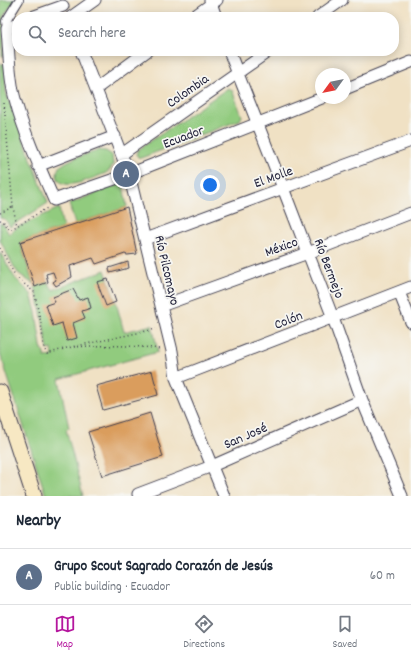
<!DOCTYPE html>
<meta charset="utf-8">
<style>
:root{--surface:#fff;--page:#f6f6f7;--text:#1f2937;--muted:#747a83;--line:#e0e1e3;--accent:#b5179e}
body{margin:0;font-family:Dekko,sans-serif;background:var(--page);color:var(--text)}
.compass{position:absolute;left:315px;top:68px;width:36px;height:36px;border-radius:50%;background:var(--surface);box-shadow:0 2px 10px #0003;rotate:237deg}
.you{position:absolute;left:210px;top:185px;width:14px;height:14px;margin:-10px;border:3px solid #fff;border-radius:50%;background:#1a73e8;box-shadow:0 0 0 6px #1a73e833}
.badge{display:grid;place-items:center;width:26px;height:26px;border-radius:50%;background:var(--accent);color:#fff;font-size:13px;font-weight:700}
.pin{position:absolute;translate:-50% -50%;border:2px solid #fff;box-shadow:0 1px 4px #0006}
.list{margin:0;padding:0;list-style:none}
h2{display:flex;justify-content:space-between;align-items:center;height:52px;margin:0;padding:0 16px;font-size:17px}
h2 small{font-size:13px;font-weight:400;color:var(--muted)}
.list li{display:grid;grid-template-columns:26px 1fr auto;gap:12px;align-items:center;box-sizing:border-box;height:56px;padding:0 16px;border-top:1px solid var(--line)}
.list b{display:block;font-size:15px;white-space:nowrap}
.list p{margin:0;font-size:13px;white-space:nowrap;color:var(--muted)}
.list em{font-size:13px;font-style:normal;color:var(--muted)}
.icon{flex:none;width:22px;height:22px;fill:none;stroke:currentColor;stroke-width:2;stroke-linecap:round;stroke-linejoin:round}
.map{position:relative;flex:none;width:411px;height:496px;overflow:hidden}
.search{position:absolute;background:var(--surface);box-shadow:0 2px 10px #0003;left:12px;right:12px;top:12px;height:44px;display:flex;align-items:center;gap:10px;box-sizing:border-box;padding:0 14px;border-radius:16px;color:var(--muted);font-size:15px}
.sheet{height:108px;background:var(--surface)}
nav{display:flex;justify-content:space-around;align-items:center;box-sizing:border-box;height:56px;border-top:1px solid var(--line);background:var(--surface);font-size:11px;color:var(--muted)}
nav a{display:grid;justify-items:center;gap:2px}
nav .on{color:var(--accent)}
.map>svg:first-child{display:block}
</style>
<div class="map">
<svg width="411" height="496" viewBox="0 0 411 496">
<rect width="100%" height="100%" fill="#f6f6f2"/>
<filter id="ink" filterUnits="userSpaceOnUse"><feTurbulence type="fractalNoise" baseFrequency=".025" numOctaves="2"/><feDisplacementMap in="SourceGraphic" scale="8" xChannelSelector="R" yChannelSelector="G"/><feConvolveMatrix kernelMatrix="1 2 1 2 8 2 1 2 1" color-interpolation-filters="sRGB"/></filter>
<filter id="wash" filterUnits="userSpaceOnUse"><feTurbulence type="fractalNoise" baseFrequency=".012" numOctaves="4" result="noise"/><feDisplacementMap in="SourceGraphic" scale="16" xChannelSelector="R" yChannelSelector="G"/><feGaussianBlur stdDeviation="0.9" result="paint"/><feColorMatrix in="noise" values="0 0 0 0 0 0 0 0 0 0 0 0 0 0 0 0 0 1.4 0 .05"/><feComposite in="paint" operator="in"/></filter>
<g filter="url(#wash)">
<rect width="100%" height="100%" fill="#f0e1c4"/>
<path fill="#91cb7e" stroke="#5a765c" d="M0,0H15L3,17L4,56H2V48L0,46Z
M0,63L5,65L6,93L48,203L10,227L5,219L0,218Z
M228,88L232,90L242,116L240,120L141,158L138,157L136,154L138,150Z
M99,150L106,151L112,155L113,164L110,170L106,173C95,177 59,195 57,175C57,171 58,167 62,165C72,157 88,155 99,150Z
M119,184L123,185L127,207L75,224L69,204Z
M59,208L63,228L20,242L33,284L18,273L14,267L0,240V223L3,224L9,234L18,227Z
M0,252L15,278L31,294L36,312L41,346L45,357L53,356L52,349L48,350L40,307L35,287L48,282L53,290L105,270L116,302L124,332L152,325L158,352L59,379L69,428L66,429L83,496H46L0,353Z"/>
<g id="blocks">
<path fill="#da9d5d" d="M127,207L137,254L127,255L125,254L96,264L93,258L70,266L72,277L56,286L53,282L56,280L53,272L46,274L48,282L35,287L20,242Z
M128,262L129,268L110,273L109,268Z
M108,279L116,302L106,306L97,282Z
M73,289L79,300L88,297L91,308L82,311L85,318L73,323L77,338L67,341L62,323L53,326L46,305L55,302L53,297Z
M152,371L158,395L103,410L96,386Z
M150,413L163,457L102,476L88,432Z"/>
</g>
</g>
<g filter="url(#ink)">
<use href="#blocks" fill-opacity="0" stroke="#413f50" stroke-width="1"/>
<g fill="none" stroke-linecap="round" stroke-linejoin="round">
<g stroke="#413f50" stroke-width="10">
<path id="pedestrian" d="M7,29L6,21L19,0"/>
</g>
<g stroke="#413f50" stroke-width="13">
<path id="minor" d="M210,0L216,17
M32,17L63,6
M71,17L95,0
M193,17L217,0
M318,17L342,0
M17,24L7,29C9,51 9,79 15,99C24,133 40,168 54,200L129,174L322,98
M81,51L129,174L172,351L176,378L224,496
M229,51L283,188L333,318L362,400L402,496
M97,88L147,51
M345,89L411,62
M122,154L269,51
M38,166L115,136
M145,239L411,141
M399,292L411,322
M161,306L308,253L411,213
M176,378L411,287
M139,496L138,494L212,466L362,400"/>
</g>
<g stroke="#413f50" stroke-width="17">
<path id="secondary" d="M0,392L34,496"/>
</g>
<path stroke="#413f50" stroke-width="1.5" stroke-dasharray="1 3" stroke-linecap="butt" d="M4,103L13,207L17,226
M0,213L13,207
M0,220L3,221L10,230L47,208
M0,248L16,277L34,292L41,323L44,348L47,354L67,348L156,329
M74,347C103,345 132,345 160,349"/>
<use href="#pedestrian" stroke="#fff" stroke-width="8"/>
<use href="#minor" stroke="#fff" stroke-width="11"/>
<use href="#secondary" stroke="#f7e8c3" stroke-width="15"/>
</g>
</g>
<g text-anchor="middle" stroke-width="3.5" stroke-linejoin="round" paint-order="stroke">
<g font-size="14" fill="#22223b" stroke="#f6f6f2">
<text transform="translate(187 90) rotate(-35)" y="5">Colombia</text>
<text transform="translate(183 136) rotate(-21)" y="5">Ecuador</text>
<text transform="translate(273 176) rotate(-20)" y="5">El Molle</text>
<text transform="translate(281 246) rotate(-20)" y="5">México</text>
<text transform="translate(330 268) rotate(69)" y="5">Río Bermejo</text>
<text transform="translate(168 270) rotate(77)" y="5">Río Pilcomayo</text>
<text transform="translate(288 319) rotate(-21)" y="5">Colón</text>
<text transform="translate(245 435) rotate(-24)" y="5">San José</text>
</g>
</g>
</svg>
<svg class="compass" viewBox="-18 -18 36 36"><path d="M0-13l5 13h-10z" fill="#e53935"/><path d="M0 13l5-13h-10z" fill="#747a83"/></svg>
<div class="you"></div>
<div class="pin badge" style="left:126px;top:174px;background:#5c6f8a">A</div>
<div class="search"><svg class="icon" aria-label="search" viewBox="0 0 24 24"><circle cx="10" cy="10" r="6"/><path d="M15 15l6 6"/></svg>Search here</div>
</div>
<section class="sheet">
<h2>Nearby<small></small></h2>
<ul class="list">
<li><span class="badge" style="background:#5c6f8a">A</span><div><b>Grupo Scout Sagrado Corazón de Jesús</b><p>Public building · Ecuador</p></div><em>60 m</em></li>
</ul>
</section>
<nav>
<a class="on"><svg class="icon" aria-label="map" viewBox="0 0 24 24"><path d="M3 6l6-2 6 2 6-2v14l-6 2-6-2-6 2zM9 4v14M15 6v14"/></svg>Map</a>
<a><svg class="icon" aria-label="directions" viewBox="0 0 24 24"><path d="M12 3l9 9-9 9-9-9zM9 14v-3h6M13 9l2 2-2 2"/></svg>Directions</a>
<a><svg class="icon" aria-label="saved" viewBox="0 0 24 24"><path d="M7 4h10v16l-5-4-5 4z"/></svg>Saved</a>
</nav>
